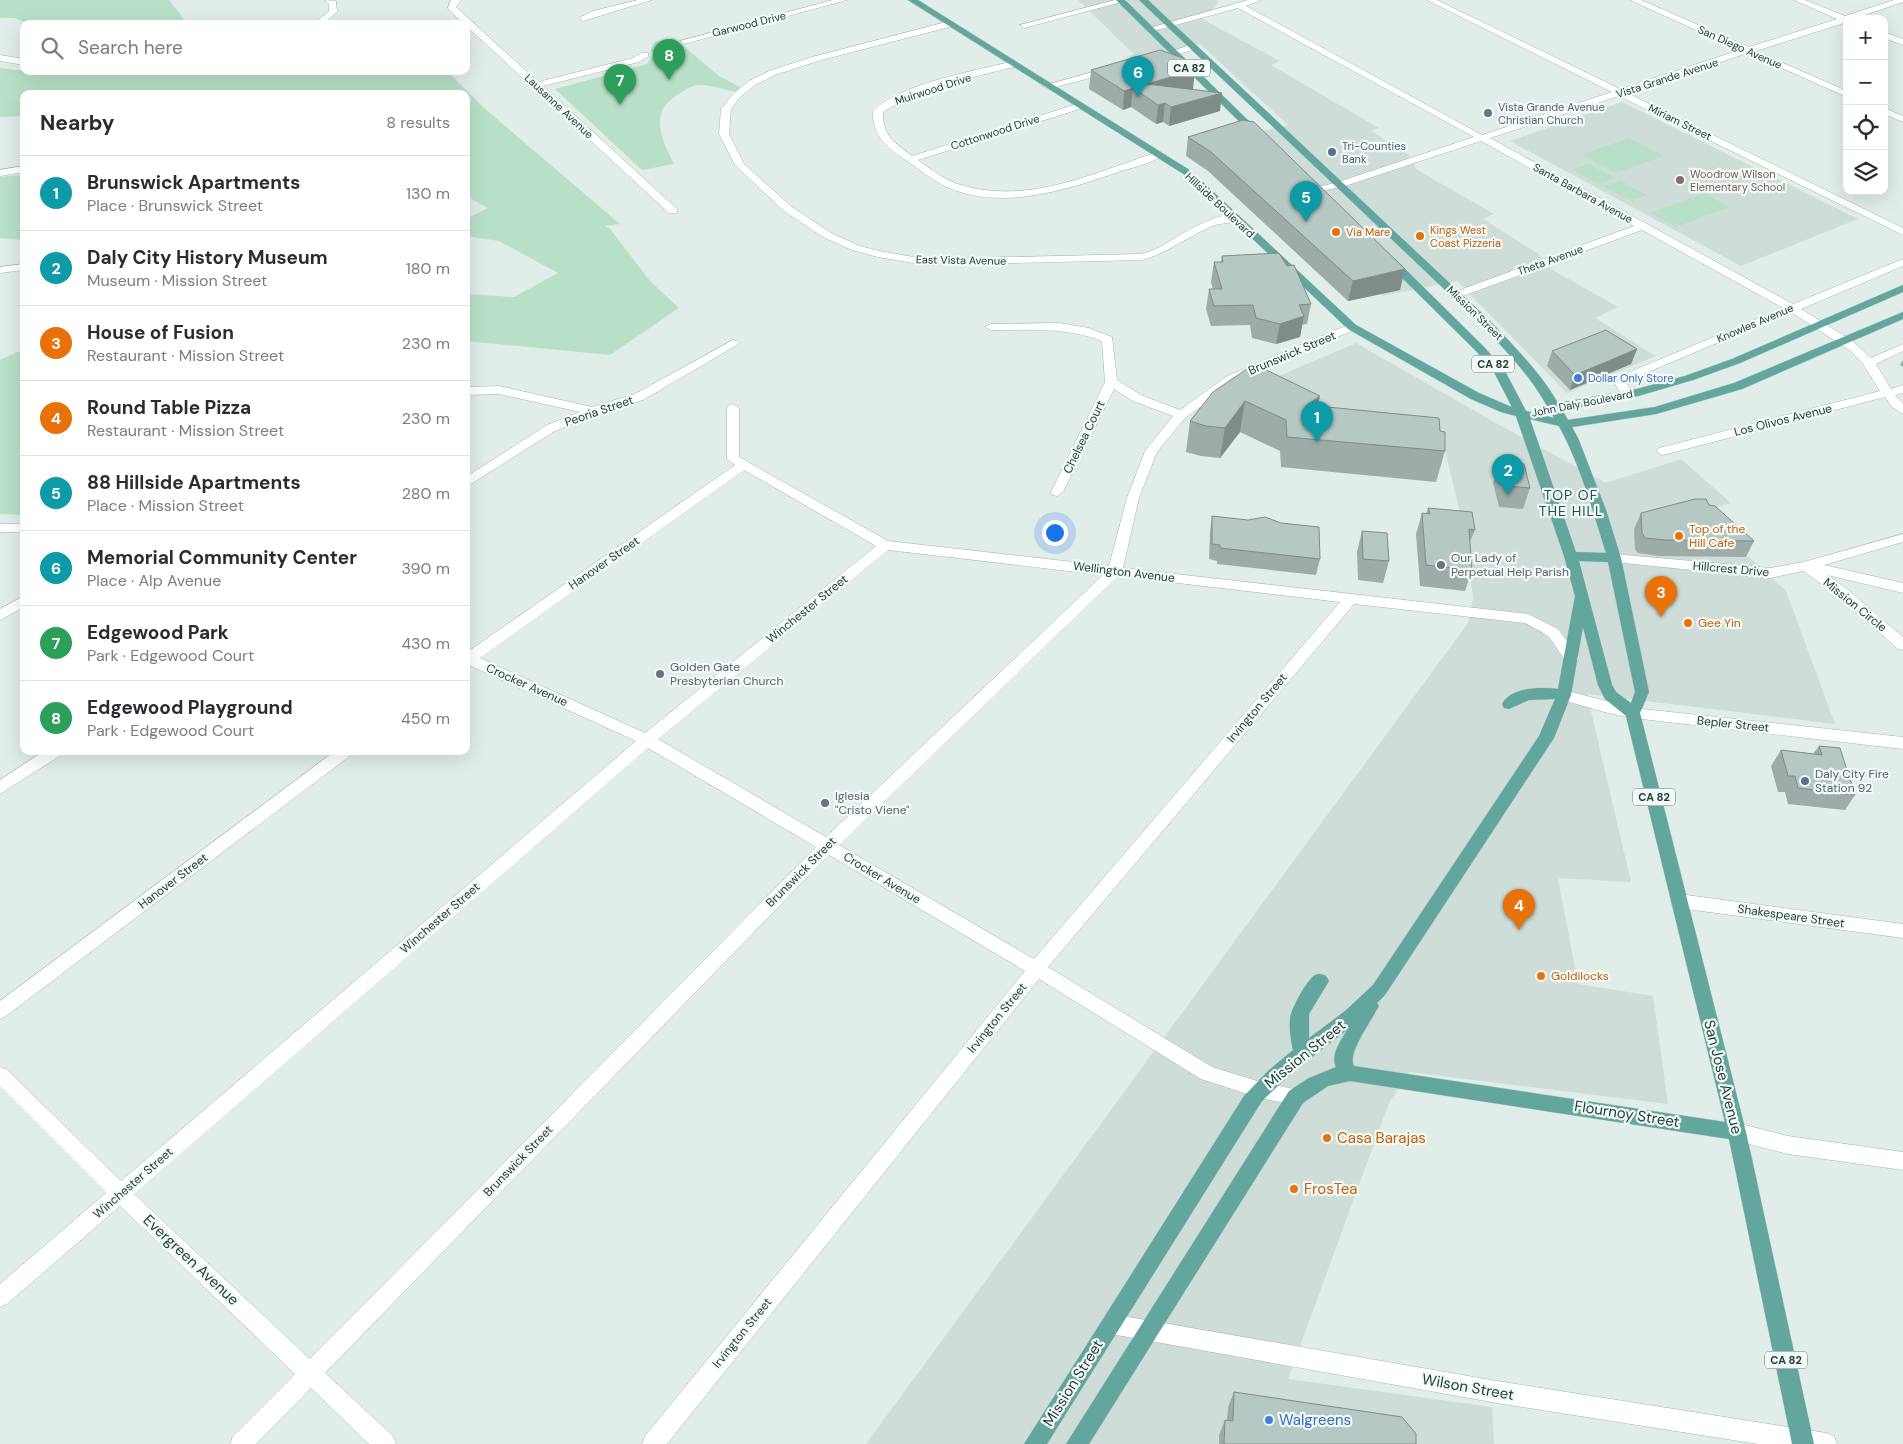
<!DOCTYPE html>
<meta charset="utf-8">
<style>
:root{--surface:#fff;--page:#f7f7f7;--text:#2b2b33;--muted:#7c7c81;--line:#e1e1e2;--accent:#895840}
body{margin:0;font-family:"DM Sans",sans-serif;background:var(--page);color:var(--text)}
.controls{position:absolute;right:15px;top:15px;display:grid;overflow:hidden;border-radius:10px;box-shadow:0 5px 20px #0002}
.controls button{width:45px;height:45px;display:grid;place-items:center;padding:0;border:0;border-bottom:1px solid var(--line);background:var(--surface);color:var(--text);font:25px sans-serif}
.you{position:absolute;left:1054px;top:532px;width:18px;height:18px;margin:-12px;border:4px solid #fff;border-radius:50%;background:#1a73e8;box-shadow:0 0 0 8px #1a73e833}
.badge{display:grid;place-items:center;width:32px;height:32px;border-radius:50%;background:var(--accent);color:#fff;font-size:16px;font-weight:700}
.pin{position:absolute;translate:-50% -41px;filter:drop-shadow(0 1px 2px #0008)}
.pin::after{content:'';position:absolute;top:26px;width:18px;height:15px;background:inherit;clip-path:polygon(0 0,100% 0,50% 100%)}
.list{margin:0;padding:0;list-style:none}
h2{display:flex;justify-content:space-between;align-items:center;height:65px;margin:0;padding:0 20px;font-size:21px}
h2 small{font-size:16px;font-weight:400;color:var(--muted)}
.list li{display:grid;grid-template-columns:32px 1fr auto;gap:15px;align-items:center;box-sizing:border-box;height:75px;padding:0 20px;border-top:1px solid var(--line)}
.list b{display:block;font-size:19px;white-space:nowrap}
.list p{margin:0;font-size:16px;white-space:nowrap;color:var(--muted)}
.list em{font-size:16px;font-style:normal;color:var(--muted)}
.icon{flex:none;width:28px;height:28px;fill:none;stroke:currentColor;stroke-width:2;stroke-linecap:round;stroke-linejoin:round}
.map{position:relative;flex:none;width:1903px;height:1444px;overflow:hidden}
.search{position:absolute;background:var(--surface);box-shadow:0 5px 20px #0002;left:20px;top:20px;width:450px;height:55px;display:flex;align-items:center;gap:12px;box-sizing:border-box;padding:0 18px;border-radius:10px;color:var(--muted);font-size:19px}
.panel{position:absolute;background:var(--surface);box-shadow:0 5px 20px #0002;left:20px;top:90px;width:450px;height:665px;border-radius:10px}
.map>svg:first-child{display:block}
</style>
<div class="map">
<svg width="1903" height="1444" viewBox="0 0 1903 1444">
<rect width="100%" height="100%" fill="#e1ede9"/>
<path fill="#cfddd8" d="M1078,0H1216L1219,2L1202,19L1280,61L1271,65L1379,128L1371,131L1409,155L1416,169L1494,214L1483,219L1539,254L1551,269L1618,307L1595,318L1656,356L1567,393L1457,281L1382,296L1222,140L1288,125L1200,44L1137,57Z
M1622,102L1858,219L1741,266L1510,141Z
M1356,343L1503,427L1606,483L1681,459L1731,503L1700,512L1786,591L1835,724L1587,694L1631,882L1558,878L1578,984L1653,996L1668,1104L1409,1072L1389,1103L1288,1379L1492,1407L1494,1444H866L1468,623L1473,598L1465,533L1441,434L1311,421L1248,389Z"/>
<path fill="#b8e0c8" d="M0,0H169L186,22L165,24H30L14,18H0Z
M674,38L719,76L740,87L737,92C725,90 710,84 698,85C690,86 684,91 677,95C648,113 662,140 674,164L642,170L555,89L647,64L653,54L651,49L655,42Z
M0,68L47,74L87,71H447L484,108L620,224L605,226L611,230L650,281L679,308L610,355L466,341V294L514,297L558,273L499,241L466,236V219L488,208L466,196V94H24V116L0,117Z
M1629,138L1664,156L1615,173L1581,155Z
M1589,164L1616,178L1599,184L1572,170Z
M24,175V240L0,238V177Z
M1620,180L1647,195H1648L1631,201L1603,186Z
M1704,193L1730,207L1676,227L1650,213Z
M24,349V515L0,514V360Z"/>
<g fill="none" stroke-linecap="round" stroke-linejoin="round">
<g stroke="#a3b5b1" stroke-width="1">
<path id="minor" d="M325,0L336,1L337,12L323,24H313L329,11V4Z
M451,0H461L456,7L538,82L633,58L642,53H648V57L639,62L543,86L677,209V213H669L449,10L448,8Z
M638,0H652L583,21L579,18L593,11Z
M833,0H847L684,44L680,41Z
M1115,0H1129L1024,28L1020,25Z
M1248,0H1261L1246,6L1482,135L1612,92L1427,0H1437L1620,89L1740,50L1630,0H1641L1749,47L1837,19L1794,0H1805L1845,16L1894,0H1903V2L1853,19H1847V22L1756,51L1847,91V97L1748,53L1627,93L1903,228V235L1619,96L1490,138L1793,304L1903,259V266L1801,309L1851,340L1871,358L1903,344V351L1876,364L1891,389L1903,385V393L1895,395L1903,404V414L1892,407L1885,397L1663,455L1659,454L1657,451L1659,448L1880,391L1863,364L1851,351L1791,312L1629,380L1627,384L1633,394L1631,397H1623L1615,384L1620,376L1783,308L1642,230L1460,297H1452L1450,295L1452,293L1634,226L1481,141L1342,187L1313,192V188L1335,183L1474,137L1238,8L1150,32L1146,29Z
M950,21L953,22V26L818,61L775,75L755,85L740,97L731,109L729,134L744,164L792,207L831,233L860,246L879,251L925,259L1141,254C1147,252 1154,250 1160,247C1175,239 1225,204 1241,219C1235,225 1224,222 1215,225C1189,235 1169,253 1142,260L925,265L878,257L852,250L823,237L784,211L735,165L719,134L721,109L734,93L749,81L769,71L812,57Z
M1884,32L1903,39V45L1884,38Z
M1193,44L1196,45V49L1159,60L1155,57Z
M0,55L24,59V65L0,61Z
M1014,61L1017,62V66C971,78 924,87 883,112C882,135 895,143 912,156L1077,104H1083V108L918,160C932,170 947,182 965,186C1029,204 1094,173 1155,153L1158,152L1163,155C1154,163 1126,169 1113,174C1062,191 1002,210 949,188C933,181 919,169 904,159C886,146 872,135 873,111C899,84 978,70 1014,61Z
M1110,67L1113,68V72L1048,89L1043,86Z
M1884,108L1903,116V122L1884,114Z
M24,166V172L0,176V170Z
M24,264V270L0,273V267Z
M1059,323L1089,328L1112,337L1117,380L1141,395L1180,410L1227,376L1348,325L1352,324L1358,327L1356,329L1235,382L1185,418L1157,452L1139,498L1123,568L1528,614L1558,629L1579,657L1577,661C1561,665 1557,642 1546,635C1540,630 1532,627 1525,623L1354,604L1048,967L1212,1067L1260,1082L1303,1091L1305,1097L1303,1103L1296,1105L1260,1098L1201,1079L1039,979L667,1444H642L645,1436L1025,971L829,855L325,1373L393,1436L396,1444H369L311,1388L256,1444H230L233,1436L295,1374L120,1206L7,1304L0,1307V1284L106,1193L0,1087V1067L6,1069L121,1181L636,741L469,665L466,666V653L735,465L727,459V408L729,405L733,404L739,408V457L888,541L1109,566L1127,498L1145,451L1173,416L1133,401L1114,389L1063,492L1057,496L1052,495L1051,492L1105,382L1102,341C1066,327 1030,330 991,330L985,327L991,324ZM744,470L876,546L645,733L480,658ZM888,550L1103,575L826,837L658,739ZM1118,576L1340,602L1034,959L839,845ZM648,748L816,847L310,1359L134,1194Z
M733,340L737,341L739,343L737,345L643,400L596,414L555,431L466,487V477L547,425L580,412L499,394L466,395V387L499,386L592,407L635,394Z
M0,524H24V532H0Z
M1903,534V542L1824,565L1903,583V593L1827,575L1847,589L1903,637V650L1898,649L1837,595L1803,571L1770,578L1614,562L1609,561L1607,558L1609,555L1614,554L1770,568L1804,562Z
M24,596V607L0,620V609Z
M1564,690L1633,708L1903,737V749L1633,718L1608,713L1559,699L1557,695L1559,691Z
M44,751H63L61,755L0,794V780Z
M335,751H353L351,755L6,1016L0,1019V1001Z
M1679,894L1903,924V938L1679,908L1673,906L1671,901L1673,896Z
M1737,1123L1788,1136L1903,1152V1170L1788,1154L1737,1141L1730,1138L1728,1132L1730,1126Z
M1111,1314L1497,1381L1826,1433L1834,1436L1837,1444H1758L1497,1403L1111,1334L1104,1331L1101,1324L1104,1317Z"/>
</g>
<g stroke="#c1c9c8" stroke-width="1">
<path id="major" d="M908,0H918L1191,171L1356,325L1479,393L1509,406L1512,407L1494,372L1477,352L1386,262L1385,260L1386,258H1394L1485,348L1505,371L1526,411L1554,418L1551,412H1544L1542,409L1547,406C1530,375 1505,350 1481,324L1139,0H1148L1489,320C1514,346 1540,372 1558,403L1637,389L1685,376L1732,359L1903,285V292L1740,363L1693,380L1638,396L1562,410L1568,420L1655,407L1734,383L1903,312V319L1742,389L1656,414L1572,427L1578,438L1606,510L1621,558L1649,692L1640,713L1746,1132L1814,1444H1792L1729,1139L1350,1081L1328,1086L1303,1103L1089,1444H1066L1289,1091L1309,1078L1336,1067C1330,1054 1341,1041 1347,1030L1296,1069L1262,1101L1047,1444H1024L1244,1096L1268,1071L1293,1050C1291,1040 1289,1030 1290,1019C1291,1009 1306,981 1315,975C1319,973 1322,974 1326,976L1329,981L1309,1014V1038L1345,1011L1373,985L1539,736L1555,699L1529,700L1509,709L1504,708L1502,704C1511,687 1541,687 1558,689L1575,596L1564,556L1516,416L1501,412L1471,399L1348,329L1185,175ZM1530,419L1559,426C1580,464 1593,512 1606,553L1576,552ZM1579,561L1608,562L1635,692L1631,703L1616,692L1612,685ZM1583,627L1598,685L1605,699L1626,716L1725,1122L1354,1066C1347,1054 1370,1023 1376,1011L1379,1006L1377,1003L1385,995L1554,738L1571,695Z
M1116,0H1125L1260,132V136H1254Z"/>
</g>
<use href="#minor" fill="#fff" fill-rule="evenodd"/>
<use href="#major" fill="#62a69d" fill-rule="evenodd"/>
</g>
<path fill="#9daca8" d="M1091,70L1193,89H1191L1220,111L1169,126L1163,122L1156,124L1131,107L1123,110L1089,89Z
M1243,120L1400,290L1348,301L1208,171L1186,156L1188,137Z
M1222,256L1311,304L1307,324L1302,325L1300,337L1276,344L1252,338L1250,325L1211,326L1206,309L1209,289H1213L1211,282L1214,262H1221Z
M1637,349L1631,364L1570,390L1547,366L1552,351Z
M1903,360V367L1900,365Z
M1213,392L1320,396L1318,406L1440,431L1445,451L1436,482L1281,467L1280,451L1240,432L1220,458L1201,456L1186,452L1190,421Z
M1500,462L1530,488L1523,509L1499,507L1493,483Z
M1709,505L1754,541L1746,557L1659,556L1638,553L1635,549L1634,529L1641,513Z
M1428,508L1475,530L1470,542L1472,570L1465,591L1420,586L1416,534L1422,513L1426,514Z
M1212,516L1320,559L1316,575L1217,564V561L1209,559L1210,532Z
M1362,531L1389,561L1383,583L1358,580L1357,552Z
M1819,746L1855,795L1845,810L1788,804L1785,792H1778L1771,766L1781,750L1813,754Z
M1234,1392L1416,1444H1219V1435L1225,1420H1227L1228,1407Z"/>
<path fill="#7f8c88" d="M1195,70L1193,89L1152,101L1147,84Z
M1133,88L1131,107L1123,110L1124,91Z
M1222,93L1220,111L1169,126L1171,107Z
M1165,103L1163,122L1156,124L1158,105Z
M1405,269L1400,290L1348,301L1353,281Z
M1304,316L1300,337L1276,344L1280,324Z
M1637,349L1631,364L1570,390L1575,375Z
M1320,396L1313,426L1307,405Z
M1245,401L1240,432L1220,458L1225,428Z"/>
<path fill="#b6c8c3" stroke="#7f8c88" d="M1160,50L1183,58L1195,70L1147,84L1222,93L1171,107L1165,103L1158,105L1133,88L1124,91L1091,70Z
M1243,120L1254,122L1405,269L1353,281L1211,152L1188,137Z
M1279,253L1287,266L1294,265L1311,304L1299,305L1304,316L1280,324L1256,318L1253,305L1214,306L1209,289H1222L1214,262H1223L1222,256Z
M1606,330L1637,349L1575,375L1552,351Z
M1254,364L1320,396L1307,405L1439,418L1440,431L1445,432V451L1287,437L1286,420L1245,401L1225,428L1206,426L1190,421L1213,392Z
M1500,462L1524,464L1530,488L1507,486Z
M1695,499H1706L1709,505L1715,506L1754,541L1666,540L1645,538L1642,533L1641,513Z
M1428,508L1472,512L1475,530L1469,529L1472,570L1426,565L1422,513L1430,514Z
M1212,516L1248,520L1265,517L1281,523L1319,527L1320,559L1220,548V545L1212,544Z
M1362,531L1387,533L1389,561L1363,559Z
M1819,746L1840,748L1855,795L1798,788L1795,776H1788L1781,750L1822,755Z
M1234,1392L1402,1417L1416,1434V1444H1224L1225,1420L1233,1421Z"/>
<g fill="#6b7280" stroke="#f2f9f6" stroke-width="2">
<circle cx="1488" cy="113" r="5"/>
<circle cx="1441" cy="565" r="5"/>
<circle cx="660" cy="674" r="5"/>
<circle cx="825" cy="803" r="5"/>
</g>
<g fill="#5c6f8a" stroke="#f2f9f6" stroke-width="2">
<circle cx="1332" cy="152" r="5"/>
<circle cx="1805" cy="781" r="5"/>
</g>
<circle fill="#8d6e63" stroke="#f2f9f6" stroke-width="2" cx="1680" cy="180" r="5"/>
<g fill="#e8710a" stroke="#f2f9f6" stroke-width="2">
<circle cx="1336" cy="232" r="5"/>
<circle cx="1420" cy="236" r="5"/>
<circle cx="1679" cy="536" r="5"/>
<circle cx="1688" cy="623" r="5"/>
<circle cx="1541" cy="976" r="5"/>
<circle cx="1327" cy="1138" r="5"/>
<circle cx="1294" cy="1189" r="5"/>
</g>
<g fill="#3f7fe0" stroke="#f2f9f6" stroke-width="2">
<circle cx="1578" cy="378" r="5"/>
<circle cx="1269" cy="1420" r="5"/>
</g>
<g text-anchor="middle" stroke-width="4.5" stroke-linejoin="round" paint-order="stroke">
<g font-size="11" fill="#203f3b" stroke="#f2f9f6">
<text transform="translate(749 24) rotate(-14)" y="4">Garwood Drive</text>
<text transform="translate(1740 47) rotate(24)" y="4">San Diego Avenue</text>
<text transform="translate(1667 78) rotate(-18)" y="4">Vista Grande Avenue</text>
<text transform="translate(933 89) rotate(-18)" y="4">Muirwood Drive</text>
<text transform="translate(559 106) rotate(43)" y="4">Lausanne Avenue</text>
<text transform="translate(1680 122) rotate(26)" y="4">Miriam Street</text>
<text transform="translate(995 132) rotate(-18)" y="4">Cottonwood Drive</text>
<text transform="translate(1583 193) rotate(29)" y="4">Santa Barbara Avenue</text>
<text transform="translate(1220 205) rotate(43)" y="4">Hillside Boulevard</text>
<text transform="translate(961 260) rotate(1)" y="4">East Vista Avenue</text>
<text transform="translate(1550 260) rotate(-20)" y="4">Theta Avenue</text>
<text transform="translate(1475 313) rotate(44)" y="4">Mission Street</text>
<text transform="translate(1755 323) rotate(-23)" y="4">Knowles Avenue</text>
<text transform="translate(1582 403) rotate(-11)" y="4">John Daly Boulevard</text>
</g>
<g fill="#f2f9f6" stroke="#5f7773" stroke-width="1">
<rect x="1168" y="59.5" width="42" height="17" rx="4"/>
<rect x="1472" y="355.5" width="42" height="17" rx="4"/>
<rect x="1633" y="788.5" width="42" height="17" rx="4"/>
<rect x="1765" y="1351.5" width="42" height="17" rx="4"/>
</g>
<g font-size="11" font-weight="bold" fill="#203f3b">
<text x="1189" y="72">CA 82</text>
<text x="1493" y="368">CA 82</text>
<text x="1654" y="801">CA 82</text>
<text x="1786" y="1364">CA 82</text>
</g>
<g font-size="11" fill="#5b616d" stroke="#f2f9f6" text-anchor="start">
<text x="1498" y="111">Vista Grande Avenue<tspan x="1498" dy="13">Christian Church</tspan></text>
</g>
<g font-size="11" fill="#4e5e75" stroke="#f2f9f6" text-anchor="start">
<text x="1342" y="150">Tri-Counties<tspan x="1342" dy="13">Bank</tspan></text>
</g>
<g font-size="11" fill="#785e54" stroke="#f2f9f6" text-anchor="start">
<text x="1690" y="178">Woodrow Wilson<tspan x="1690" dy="13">Elementary School</tspan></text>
</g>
<g font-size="11" fill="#c56008" stroke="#f2f9f6" text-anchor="start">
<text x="1430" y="234">Kings West<tspan x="1430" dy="13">Coast Pizzeria</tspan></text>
<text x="1346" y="236">Via Mare</text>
</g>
<g font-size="11" fill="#366cbe" stroke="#f2f9f6" text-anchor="start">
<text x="1588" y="382">Dollar Only Store</text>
</g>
<g font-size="12" fill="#203f3b" stroke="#f2f9f6">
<text transform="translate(1292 353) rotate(-23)" y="4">Brunswick Street</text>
<text transform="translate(599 411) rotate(-19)" y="4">Peoria Street</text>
<text transform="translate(1783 420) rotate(-14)" y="4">Los Olivos Avenue</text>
<text transform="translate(1084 437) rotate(-64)" y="4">Chelsea Court</text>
<text transform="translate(604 563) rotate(-35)" y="4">Hanover Street</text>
<text transform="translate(1731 569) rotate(5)" y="4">Hillcrest Drive</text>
<text transform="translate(1124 572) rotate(7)" y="4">Wellington Avenue</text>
<text transform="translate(1855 605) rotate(39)" y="4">Mission Circle</text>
<text transform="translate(807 609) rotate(-39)" y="4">Winchester Street</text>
<text transform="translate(527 685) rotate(24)" y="4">Crocker Avenue</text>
<text transform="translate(1257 708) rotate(-50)" y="4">Irvington Street</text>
<text transform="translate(1733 724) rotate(6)" y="4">Bepler Street</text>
<text transform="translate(801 872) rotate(-45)" y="4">Brunswick Street</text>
<text transform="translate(882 878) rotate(31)" y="4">Crocker Avenue</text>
<text transform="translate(173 881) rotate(-37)" y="4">Hanover Street</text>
<text transform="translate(1791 916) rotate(8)" y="4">Shakespeare Street</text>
<text transform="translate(440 918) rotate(-41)" y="4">Winchester Street</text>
<text transform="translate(997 1018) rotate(-51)" y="4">Irvington Street</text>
<text transform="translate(518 1161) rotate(-46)" y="4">Brunswick Street</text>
<text transform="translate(133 1183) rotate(-41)" y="4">Winchester Street</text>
<text transform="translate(742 1333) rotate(-51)" y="4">Irvington Street</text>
</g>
<g font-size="12" fill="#c56008" stroke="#f2f9f6" text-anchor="start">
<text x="1689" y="533">Top of the<tspan x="1689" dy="14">Hill Cafe</tspan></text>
<text x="1698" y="627">Gee Yin</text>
<text x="1551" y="980">Goldilocks</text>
</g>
<g font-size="12" fill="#5b616d" stroke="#f2f9f6" text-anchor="start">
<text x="1451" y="562">Our Lady of<tspan x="1451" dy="14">Perpetual Help Parish</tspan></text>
<text x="670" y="671">Golden Gate<tspan x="670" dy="14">Presbyterian Church</tspan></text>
<text x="835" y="800">Iglesia<tspan x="835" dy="14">"Cristo Viene"</tspan></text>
</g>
<g font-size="12" fill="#4e5e75" stroke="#f2f9f6" text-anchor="start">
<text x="1815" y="778">Daly City Fire<tspan x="1815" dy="14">Station 92</tspan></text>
</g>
<g font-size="14" letter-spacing="1" fill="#1a534c" stroke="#f2f9f6">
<text x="1571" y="500">TOP OF<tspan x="1571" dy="16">THE HILL</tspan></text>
</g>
<g font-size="15" fill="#203f3b" stroke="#f2f9f6">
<text transform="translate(1305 1054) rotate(-39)" y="5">Mission Street</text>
<text transform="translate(1723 1077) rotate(76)" y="5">San Jose Avenue</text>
<text transform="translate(1627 1114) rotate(9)" y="5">Flournoy Street</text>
<text transform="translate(191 1260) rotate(43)" y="5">Evergreen Avenue</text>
<text transform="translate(1073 1383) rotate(-58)" y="5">Mission Street</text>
<text transform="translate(1468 1387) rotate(10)" y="5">Wilson Street</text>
</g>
<g font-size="15" fill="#c56008" stroke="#f2f9f6" text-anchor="start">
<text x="1337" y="1143">Casa Barajas</text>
<text x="1304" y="1194">FrosTea</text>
</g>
<g font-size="15" fill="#366cbe" stroke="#f2f9f6" text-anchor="start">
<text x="1279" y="1425">Walgreens</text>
</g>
</g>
</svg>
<div class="controls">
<button>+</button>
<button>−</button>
<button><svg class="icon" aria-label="locate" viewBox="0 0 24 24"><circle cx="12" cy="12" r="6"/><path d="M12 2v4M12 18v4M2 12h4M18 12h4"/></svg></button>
<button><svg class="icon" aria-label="layers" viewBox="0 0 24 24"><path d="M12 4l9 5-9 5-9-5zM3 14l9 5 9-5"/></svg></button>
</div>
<div class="you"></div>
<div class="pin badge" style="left:1317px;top:442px;background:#0f9aa8">1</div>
<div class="pin badge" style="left:1508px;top:495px;background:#0f9aa8">2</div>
<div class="pin badge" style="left:1661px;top:617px;background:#e8710a">3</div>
<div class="pin badge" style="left:1519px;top:930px;background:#e8710a">4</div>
<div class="pin badge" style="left:1306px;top:222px;background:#0f9aa8">5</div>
<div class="pin badge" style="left:1138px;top:97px;background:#0f9aa8">6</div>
<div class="pin badge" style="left:620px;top:105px;background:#2e9e5b">7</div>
<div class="pin badge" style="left:669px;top:80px;background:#2e9e5b">8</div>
<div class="search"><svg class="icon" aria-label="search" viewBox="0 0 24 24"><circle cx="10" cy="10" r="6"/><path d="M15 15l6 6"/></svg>Search here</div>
<section class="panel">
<h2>Nearby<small>8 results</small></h2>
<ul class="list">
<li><span class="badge" style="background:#0f9aa8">1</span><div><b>Brunswick Apartments</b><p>Place · Brunswick Street</p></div><em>130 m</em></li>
<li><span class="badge" style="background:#0f9aa8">2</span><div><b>Daly City History Museum</b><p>Museum · Mission Street</p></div><em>180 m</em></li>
<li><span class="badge" style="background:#e8710a">3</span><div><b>House of Fusion</b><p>Restaurant · Mission Street</p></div><em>230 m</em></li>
<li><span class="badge" style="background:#e8710a">4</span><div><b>Round Table Pizza</b><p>Restaurant · Mission Street</p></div><em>230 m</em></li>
<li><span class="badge" style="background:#0f9aa8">5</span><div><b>88 Hillside Apartments</b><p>Place · Mission Street</p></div><em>280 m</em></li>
<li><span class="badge" style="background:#0f9aa8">6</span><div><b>Memorial Community Center</b><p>Place · Alp Avenue</p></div><em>390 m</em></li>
<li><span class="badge" style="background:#2e9e5b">7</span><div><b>Edgewood Park</b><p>Park · Edgewood Court</p></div><em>430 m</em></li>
<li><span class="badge" style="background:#2e9e5b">8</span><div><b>Edgewood Playground</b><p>Park · Edgewood Court</p></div><em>450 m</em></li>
</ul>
</section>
</div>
